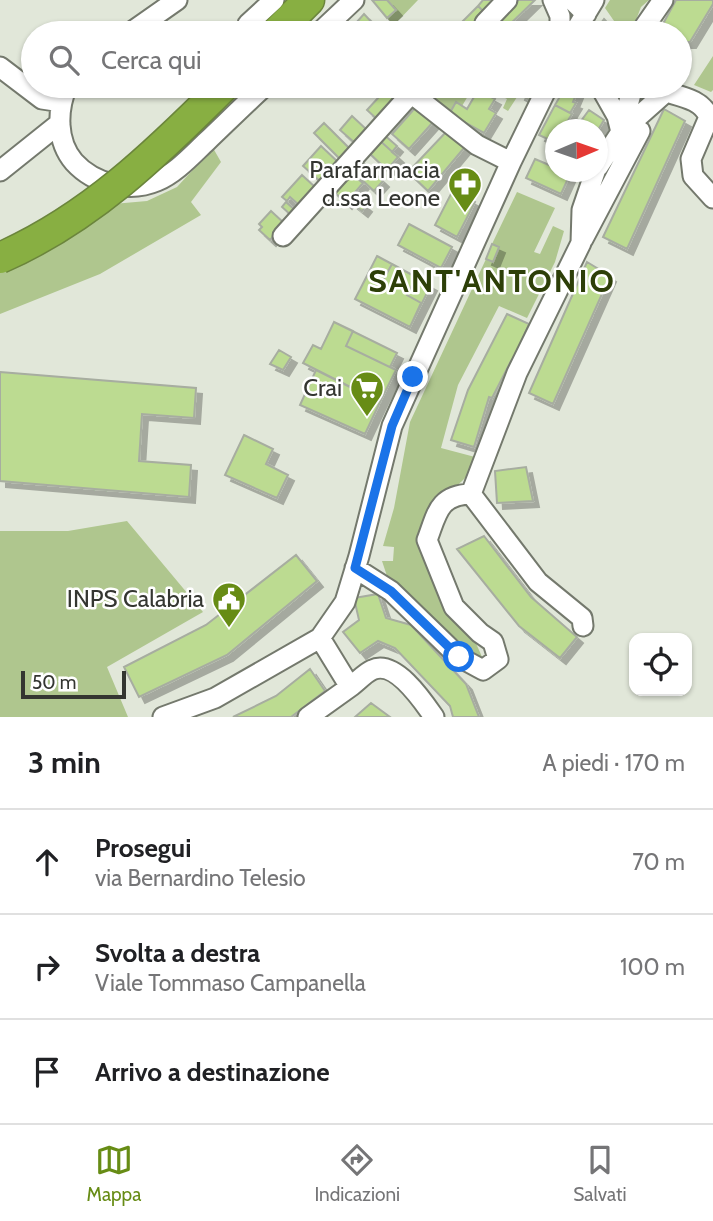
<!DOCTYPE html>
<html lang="it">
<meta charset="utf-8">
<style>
:root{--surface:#fff;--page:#f6f6f6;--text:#202124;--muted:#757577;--line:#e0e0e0;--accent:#678c15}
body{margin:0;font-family:Cabin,sans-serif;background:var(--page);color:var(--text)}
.controls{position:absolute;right:21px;bottom:21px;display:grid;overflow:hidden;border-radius:14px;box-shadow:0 2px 5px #0004}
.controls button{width:63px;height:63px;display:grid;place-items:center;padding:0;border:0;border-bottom:2px solid var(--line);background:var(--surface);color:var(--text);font:35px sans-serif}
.compass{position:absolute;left:545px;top:119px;width:63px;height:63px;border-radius:50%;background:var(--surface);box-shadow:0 2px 5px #0004;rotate:88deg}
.scale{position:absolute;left:21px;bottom:18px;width:105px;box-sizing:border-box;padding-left:7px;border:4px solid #343631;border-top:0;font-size:19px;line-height:24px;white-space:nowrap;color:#343631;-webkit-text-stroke:5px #fff;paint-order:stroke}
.stop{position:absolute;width:21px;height:21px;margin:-16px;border:5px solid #1a73e8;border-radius:50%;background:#fff}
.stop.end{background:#1a73e8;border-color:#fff;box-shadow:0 2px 7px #0008}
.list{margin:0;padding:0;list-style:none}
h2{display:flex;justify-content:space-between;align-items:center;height:91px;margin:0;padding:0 28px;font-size:30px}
h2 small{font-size:23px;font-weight:400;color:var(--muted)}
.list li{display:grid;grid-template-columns:46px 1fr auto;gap:21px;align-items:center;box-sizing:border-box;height:105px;padding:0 28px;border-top:2px solid var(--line)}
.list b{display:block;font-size:26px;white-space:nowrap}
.list p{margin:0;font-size:23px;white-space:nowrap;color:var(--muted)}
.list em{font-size:23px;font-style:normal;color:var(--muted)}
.icon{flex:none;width:38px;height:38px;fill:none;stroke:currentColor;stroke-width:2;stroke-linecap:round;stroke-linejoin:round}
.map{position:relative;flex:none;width:713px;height:717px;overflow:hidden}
.search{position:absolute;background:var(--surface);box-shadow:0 2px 5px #0004;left:21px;right:21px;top:21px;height:77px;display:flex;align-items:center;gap:18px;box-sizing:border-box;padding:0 24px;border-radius:38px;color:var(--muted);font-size:26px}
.sheet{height:406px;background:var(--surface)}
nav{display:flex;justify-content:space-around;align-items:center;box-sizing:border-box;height:98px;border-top:2px solid var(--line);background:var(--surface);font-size:19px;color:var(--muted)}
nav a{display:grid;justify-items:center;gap:4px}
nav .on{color:var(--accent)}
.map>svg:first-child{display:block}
</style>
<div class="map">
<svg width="713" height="717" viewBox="0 0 713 717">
<defs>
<filter id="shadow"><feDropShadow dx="6" dy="6" stdDeviation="0" flood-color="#0004"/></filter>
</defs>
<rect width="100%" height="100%" fill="#e1e7d9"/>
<path fill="#afc68e" d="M387,0H418L394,25L387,18L395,10Z
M610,0H649L641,7L631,33H620L621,31L605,8Z
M713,56V90L711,92L694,85Z
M424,86H474L462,106L456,103L447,118L417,93Z
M481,86H506L519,94L508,111L503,108L507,99Z
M213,148L221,162L191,202L201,215L100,274L0,314V270L113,204L147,201L177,187Z
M517,192L555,208L534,252L540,254L553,226L564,231L555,262L527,318L499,306L458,385L441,448L475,457C473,480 449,489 434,504C427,513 418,527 421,538C423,549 433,562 439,572C455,602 472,632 485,664L388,579L382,561H393L394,547L383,546L394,508L410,422L486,259L492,262L499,247L492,244Z
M127,521L203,612L107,667L128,717H0V531H68Z"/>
<path fill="#bcdb91" stroke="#a7ada0" stroke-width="2" filter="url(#shadow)" d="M372,0H387L396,10L387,18Z
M483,0H504L488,16L478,6Z
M514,0H535L501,33L491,23Z
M676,0H713V4L690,42H684L681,49L680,33H658Z
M478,6L488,16L481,26L474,33H457L454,30Z
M364,14L380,31L378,33H347Z
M604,19L611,27L605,32L599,26Z
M446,23L454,30L457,33H437Z
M389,86H394L402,93L378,120L367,110Z
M523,86H539L535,103L519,94Z
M566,86L578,90L573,102L576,103L570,113L555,105Z
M478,90L495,99L489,109L496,113L484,133L464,122L463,124L447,118L456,102L467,109Z
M555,105L572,114L562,130H556L554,142L539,135Z
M415,108L422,114L424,112L434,121L409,149L392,134Z
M664,109L685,121L627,249L603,237Z
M589,110L604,120L598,130H581L585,123L581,121Z
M352,116L367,130L355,143L340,130Z
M324,123L351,150L341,160L314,133Z
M447,131L464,148L428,191L408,172Z
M382,133L397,146L392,152L398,157L387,170L366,150Z
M377,138L398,157L387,170L366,150Z
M321,146L339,163L321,182L303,166Z
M358,158L383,181L374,191L349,168Z
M535,159L556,168V172H571L561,194L526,178Z
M347,171L363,183L346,203L331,189Z
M302,175L316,188L300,206L290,197L287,201L282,197Z
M453,190L475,202L457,237L435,225Z
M356,198L366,206L362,211L352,203Z
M286,202L296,211L292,216L282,207Z
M271,211L285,224L270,240L259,230L262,227L259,224Z
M409,224L452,247L441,268L398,245Z
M492,244L499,247L493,262L486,259Z
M377,256L431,285L410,327L355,299Z
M587,262L610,276L553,404L529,393Z
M392,264L416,277L407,295L421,303L410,327L355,299L368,274L382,282Z
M507,314L529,324L513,362L511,361L492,398L489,397L474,447L451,440L468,390Z
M334,322L397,353L390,367L396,370L380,402L303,363L313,345L321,349Z
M334,322L353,331L346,346L396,370L380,402L303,363L313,345L321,349Z
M279,350L291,357L283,370L270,364Z
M316,370L380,402L365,434L300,405Z
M0,372L196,388L194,418L142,414L139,461L191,465L189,497L0,481Z
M244,435L273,449L266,464L288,475L277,498L225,475Z
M526,467L533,501L497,503L495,471Z
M484,536L531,597L577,637L560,658L519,626L457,549Z
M296,555L317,581L227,655L139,697L124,667L206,625Z
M378,594L386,618L411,625L466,684L479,717H453L450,706L395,648L378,641L360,653L343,632L359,620L354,598Z
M310,669L325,691L291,717H233L276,696Z
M371,703L390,717H355Z"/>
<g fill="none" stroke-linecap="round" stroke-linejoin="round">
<g stroke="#74796d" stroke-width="23">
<path id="minor" d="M553,0L560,16V33
M572,0L586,14
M485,23L507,0
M130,33L177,0
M254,33L248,24L274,0
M319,33L354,0
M574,33L594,0
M644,33L645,26L663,0
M0,67L42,99L62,102
M67,86C57,110 56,141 74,162C94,184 129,193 157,181C176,173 192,155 207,141C226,123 245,104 265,86
M402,86L477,145L511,162
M633,86L621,132L666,92C683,97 702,100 709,117L691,159L693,176L713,198
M598,167L621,132L617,116L600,86
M0,171L60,123
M283,236L418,86
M583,239L640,131
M471,494L538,582L582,618L583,626
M355,568L391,591L459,657L483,670L498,659L493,642L480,633L454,607L427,540C437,514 438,495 471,494L517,373L581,243L582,210L595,172
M350,687C357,682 365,673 372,670C395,659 423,701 434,717
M163,717L215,698L320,638L345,602L359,556L392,426L511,162L548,86
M308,717L350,687L320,638"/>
</g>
<g stroke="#6b853c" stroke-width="33">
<path id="highway" d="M276,33L309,0"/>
</g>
<use href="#minor" stroke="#fff" stroke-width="19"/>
<use href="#highway" stroke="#88af42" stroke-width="30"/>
<g stroke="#6b853c" stroke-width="33" stroke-linecap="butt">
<path id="highway-bridge" d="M0,258C89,219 156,154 224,86"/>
</g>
<use href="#highway-bridge" stroke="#88af42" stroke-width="30"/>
</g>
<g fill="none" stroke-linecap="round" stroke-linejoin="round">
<path stroke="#1a73e8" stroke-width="9" d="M413,377L392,426L355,568L391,591L459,657"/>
</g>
<defs>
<g id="pharmacy-pin" transform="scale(1.75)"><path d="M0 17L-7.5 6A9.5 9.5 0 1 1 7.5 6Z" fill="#678c15" stroke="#fff"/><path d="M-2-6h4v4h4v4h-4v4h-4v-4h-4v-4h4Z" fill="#fff"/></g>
<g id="supermarket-pin" transform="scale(1.75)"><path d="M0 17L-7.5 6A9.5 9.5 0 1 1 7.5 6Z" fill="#678c15" stroke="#fff"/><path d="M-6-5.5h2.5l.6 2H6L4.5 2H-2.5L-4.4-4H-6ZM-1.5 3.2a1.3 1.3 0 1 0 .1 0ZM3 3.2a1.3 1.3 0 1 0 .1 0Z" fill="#fff"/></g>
<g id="civic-pin" transform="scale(1.75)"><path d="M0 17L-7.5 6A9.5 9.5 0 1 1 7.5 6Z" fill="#678c15" stroke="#fff"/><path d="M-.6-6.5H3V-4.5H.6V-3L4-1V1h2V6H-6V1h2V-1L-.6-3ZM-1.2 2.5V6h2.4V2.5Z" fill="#fff"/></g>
</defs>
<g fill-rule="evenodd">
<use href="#pharmacy-pin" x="465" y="184"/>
<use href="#supermarket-pin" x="367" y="388"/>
<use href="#civic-pin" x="229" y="599"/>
</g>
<g text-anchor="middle" stroke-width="5" stroke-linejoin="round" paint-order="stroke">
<g font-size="24" fill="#343631" stroke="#fff" text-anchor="end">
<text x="440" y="178">Parafarmacia<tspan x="440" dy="28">d.ssa Leone</tspan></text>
<text x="342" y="396">Crai</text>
<text x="204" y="607">INPS Calabria</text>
</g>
<g font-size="32" font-weight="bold" letter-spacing="2" fill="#2d3f08" stroke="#fff">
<text x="492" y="292">SANT'ANTONIO</text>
</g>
</g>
</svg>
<div class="controls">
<button><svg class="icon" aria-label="locate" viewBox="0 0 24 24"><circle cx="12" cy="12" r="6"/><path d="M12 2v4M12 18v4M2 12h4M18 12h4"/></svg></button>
</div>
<svg class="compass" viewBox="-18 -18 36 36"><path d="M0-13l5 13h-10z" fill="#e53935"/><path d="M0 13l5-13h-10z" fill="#757577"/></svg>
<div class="scale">50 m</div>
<div class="stop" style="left:459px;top:657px"></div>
<div class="stop end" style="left:413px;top:377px"></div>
<div class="search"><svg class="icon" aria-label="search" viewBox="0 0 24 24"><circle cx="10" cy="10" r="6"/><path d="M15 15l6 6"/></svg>Cerca qui</div>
</div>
<section class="sheet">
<h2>3 min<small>A piedi · 170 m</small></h2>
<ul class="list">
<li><svg class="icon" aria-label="ahead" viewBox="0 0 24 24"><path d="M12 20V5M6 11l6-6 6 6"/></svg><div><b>Prosegui</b><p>via Bernardino Telesio</p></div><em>70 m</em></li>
<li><svg class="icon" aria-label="right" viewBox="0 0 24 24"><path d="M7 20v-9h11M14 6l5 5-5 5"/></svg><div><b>Svolta a destra</b><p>Viale Tommaso Campanella</p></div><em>100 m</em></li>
<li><svg class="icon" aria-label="arrive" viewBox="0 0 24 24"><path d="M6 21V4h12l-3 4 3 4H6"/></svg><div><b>Arrivo a destinazione</b></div></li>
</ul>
</section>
<nav>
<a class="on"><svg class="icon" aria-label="map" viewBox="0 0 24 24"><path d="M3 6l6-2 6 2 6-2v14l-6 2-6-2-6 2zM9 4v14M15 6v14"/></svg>Mappa</a>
<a><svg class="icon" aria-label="directions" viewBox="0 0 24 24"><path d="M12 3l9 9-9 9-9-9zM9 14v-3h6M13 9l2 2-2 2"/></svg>Indicazioni</a>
<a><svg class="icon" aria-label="saved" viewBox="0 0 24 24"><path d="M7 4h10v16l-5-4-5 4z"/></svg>Salvati</a>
</nav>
